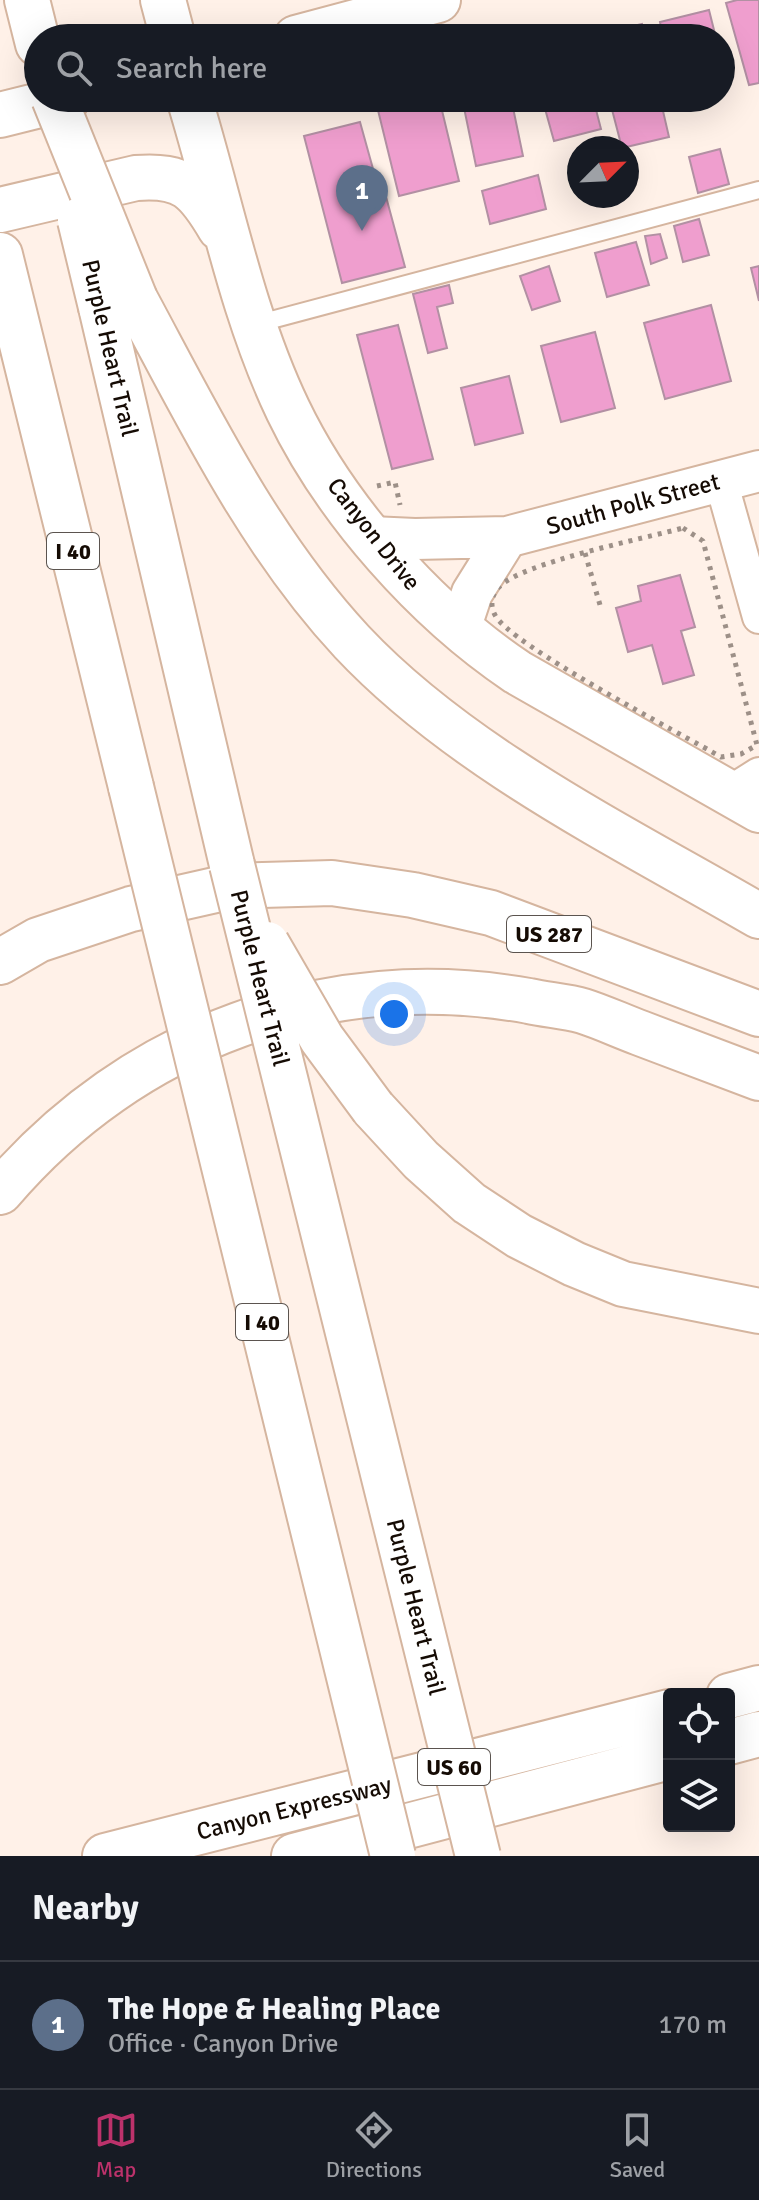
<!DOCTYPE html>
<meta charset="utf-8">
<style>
:root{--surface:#171b24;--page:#20242c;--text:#f1f3f6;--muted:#9ea1a6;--line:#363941;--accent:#bc326b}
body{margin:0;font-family:Signika,sans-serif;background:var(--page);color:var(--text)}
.controls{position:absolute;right:24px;bottom:24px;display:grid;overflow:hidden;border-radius:8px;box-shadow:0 8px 32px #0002}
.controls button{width:72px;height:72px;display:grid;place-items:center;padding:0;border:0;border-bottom:2px solid var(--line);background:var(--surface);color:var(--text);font:40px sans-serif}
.compass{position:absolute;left:567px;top:136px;width:72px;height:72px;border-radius:50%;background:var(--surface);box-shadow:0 8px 32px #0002;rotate:66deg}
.you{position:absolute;left:394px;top:1014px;width:28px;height:28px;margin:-20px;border:6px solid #fff;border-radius:50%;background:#1a73e8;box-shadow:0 0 0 12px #1a73e833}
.badge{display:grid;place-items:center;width:52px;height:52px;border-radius:50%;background:var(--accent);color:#fff;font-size:26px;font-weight:700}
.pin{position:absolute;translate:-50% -66px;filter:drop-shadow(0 2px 4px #0008)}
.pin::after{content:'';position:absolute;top:42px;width:28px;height:24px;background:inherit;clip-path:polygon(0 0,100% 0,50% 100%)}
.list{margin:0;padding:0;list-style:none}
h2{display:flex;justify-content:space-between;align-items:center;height:104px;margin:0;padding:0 32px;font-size:34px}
h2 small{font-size:26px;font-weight:400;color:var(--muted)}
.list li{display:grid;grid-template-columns:52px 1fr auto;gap:24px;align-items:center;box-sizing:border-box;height:128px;padding:0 32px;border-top:2px solid var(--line)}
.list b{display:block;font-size:30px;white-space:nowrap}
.list p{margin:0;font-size:26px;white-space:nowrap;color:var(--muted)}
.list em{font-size:26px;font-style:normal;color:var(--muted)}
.icon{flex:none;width:44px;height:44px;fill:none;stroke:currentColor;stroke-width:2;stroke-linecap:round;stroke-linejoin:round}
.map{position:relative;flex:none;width:759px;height:1856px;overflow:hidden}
.search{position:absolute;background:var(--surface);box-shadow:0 8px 32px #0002;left:24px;right:24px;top:24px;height:88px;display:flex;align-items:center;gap:20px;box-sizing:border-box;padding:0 28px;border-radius:44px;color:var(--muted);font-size:30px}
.sheet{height:232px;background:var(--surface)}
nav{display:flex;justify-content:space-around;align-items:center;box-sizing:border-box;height:112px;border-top:2px solid var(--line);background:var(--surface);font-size:22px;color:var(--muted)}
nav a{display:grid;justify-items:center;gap:4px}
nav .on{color:var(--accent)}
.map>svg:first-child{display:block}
</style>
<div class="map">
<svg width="759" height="1856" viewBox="0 0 759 1856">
<rect width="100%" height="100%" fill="#fff1e8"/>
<path fill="#ef9ece" stroke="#b290a3" stroke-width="2" d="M737,0H759V83L749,85L726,3Z
M709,10L716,38H663L660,22Z
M642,24L645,38H595L594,35Z
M394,98H439L459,181L399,196L376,102Z
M462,98H511L523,156L476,166Z
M542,98H593L601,129L554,141Z
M609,98H660L669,137L622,148Z
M360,122L380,194L385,193L405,267L342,283L304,136Z
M720,149L729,184L698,193L689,157Z
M538,175L546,209L490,224L482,191Z
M699,219L709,255L683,262L674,226Z
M660,234L667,258L651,264L645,236Z
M636,242L649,285L607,297L595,253Z
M549,266L560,301L532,310L520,276Z
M759,266V301L751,268Z
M449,285L453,303L437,307L447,348L428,353L413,294Z
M711,305L731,381L665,399L644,323Z
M398,325L433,459L392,469L357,335Z
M595,332L615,408L561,422L541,346Z
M509,376L523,433L475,445L461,388Z
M680,575L695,627L681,631L694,675L663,684L652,645L628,652L616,608L641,601L638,586Z"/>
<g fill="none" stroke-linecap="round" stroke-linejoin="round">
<g stroke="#d5b59f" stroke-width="20">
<path id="service" d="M256,324L759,190"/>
</g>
<g stroke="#d5b59f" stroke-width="36">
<path id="minor" d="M721,481L759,617
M729,793L759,774"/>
</g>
<g stroke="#d5b59f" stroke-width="44">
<path id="tertiary" d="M371,537L415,539L507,537L759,471
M460,629L472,593L507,537"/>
</g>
<g stroke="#d5b59f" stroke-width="48">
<path id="secondary" d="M163,0L173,38
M296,38L438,0
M189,98C221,202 241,312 288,410C336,510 425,610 517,672L759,810
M0,115L68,98
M0,210L136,178C184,174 197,189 220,228"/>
</g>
<g stroke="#d5b59f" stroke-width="48">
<path id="motorway" d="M27,0L38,44
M0,255L131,787
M135,299C199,418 259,542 352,642C461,758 623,837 759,916
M101,307L232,865
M0,962L38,940L131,909L233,886L332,883L413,895L491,913L759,1014
M373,1108L421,1160L469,1203L519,1236L574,1264L623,1284L759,1311
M0,1192C132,1037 328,965 529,1001C547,1005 566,1006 583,1011C602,1017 621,1026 640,1033C679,1048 719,1063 759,1078
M729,1696L759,1688
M729,1742L759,1734
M105,1856L669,1712
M294,1856L669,1757"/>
</g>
<path stroke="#9d9088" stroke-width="5" stroke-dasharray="4 6" stroke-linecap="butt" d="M377,486L395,482L400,505
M683,528L703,541L757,745L741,754L721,757C683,735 509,644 495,615C490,606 491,595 499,587C521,563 646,538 683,528Z
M585,553L600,605"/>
<use href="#service" stroke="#fff" stroke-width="16"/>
<use href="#minor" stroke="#fff" stroke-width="32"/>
<use href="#tertiary" stroke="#fff" stroke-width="40"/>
<use href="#secondary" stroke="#fff" stroke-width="44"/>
<use href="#motorway" stroke="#fff" stroke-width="44"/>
<g stroke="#d5b59f" stroke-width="48" stroke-linecap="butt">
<path id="motorway-bridge" d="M54,98L135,299
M80,220L101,307
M131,787L393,1856
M232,865L478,1856
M267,944L322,1039L373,1108"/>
</g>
<use href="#motorway-bridge" stroke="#fff" stroke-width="44"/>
</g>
<g text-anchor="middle" stroke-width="7" stroke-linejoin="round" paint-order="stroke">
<g fill="#fff" stroke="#5b544f" stroke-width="2">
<rect x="47" y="533" width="52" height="36" rx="6"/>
<rect x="507" y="916" width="84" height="36" rx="6"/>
<rect x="236" y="1304" width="52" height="36" rx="6"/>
<rect x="418" y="1749" width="72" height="36" rx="6"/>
</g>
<g font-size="22" font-weight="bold" fill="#150b04">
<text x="73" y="559">I 40</text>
<text x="549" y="942">US 287</text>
<text x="262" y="1330">I 40</text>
<text x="454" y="1775">US 60</text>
</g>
<g font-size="24" fill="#150b04" stroke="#fff">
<text transform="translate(110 348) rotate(77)" y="8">Purple Heart Trail</text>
<text transform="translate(633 504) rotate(-15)" y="8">South Polk Street</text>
<text transform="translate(374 534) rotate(52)" y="8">Canyon Drive</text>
<text transform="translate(260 978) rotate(76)" y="8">Purple Heart Trail</text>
<text transform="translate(416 1607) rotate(76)" y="8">Purple Heart Trail</text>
<text transform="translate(294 1808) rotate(-14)" y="8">Canyon Expressway</text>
</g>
</g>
</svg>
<div class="controls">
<button><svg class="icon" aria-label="locate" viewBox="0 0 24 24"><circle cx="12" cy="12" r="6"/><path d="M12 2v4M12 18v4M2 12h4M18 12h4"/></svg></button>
<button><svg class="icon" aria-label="layers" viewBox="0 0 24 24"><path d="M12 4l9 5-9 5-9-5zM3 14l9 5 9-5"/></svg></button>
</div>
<svg class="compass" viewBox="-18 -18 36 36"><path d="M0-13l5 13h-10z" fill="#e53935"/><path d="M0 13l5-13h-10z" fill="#9ea1a6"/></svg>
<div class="you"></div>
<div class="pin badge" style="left:362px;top:231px;background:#5c6f8a">1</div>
<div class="search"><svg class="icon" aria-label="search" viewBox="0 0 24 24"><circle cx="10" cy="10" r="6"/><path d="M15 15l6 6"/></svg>Search here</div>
</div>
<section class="sheet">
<h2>Nearby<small></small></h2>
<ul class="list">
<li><span class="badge" style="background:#5c6f8a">1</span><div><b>The Hope &amp; Healing Place</b><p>Office · Canyon Drive</p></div><em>170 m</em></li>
</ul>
</section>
<nav>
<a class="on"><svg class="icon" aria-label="map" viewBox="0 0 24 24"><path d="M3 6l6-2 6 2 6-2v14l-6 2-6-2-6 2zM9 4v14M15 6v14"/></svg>Map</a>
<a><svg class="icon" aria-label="directions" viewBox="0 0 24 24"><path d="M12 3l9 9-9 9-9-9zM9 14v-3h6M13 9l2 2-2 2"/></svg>Directions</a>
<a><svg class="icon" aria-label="saved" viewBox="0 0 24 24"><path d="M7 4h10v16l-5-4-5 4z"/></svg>Saved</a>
</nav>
